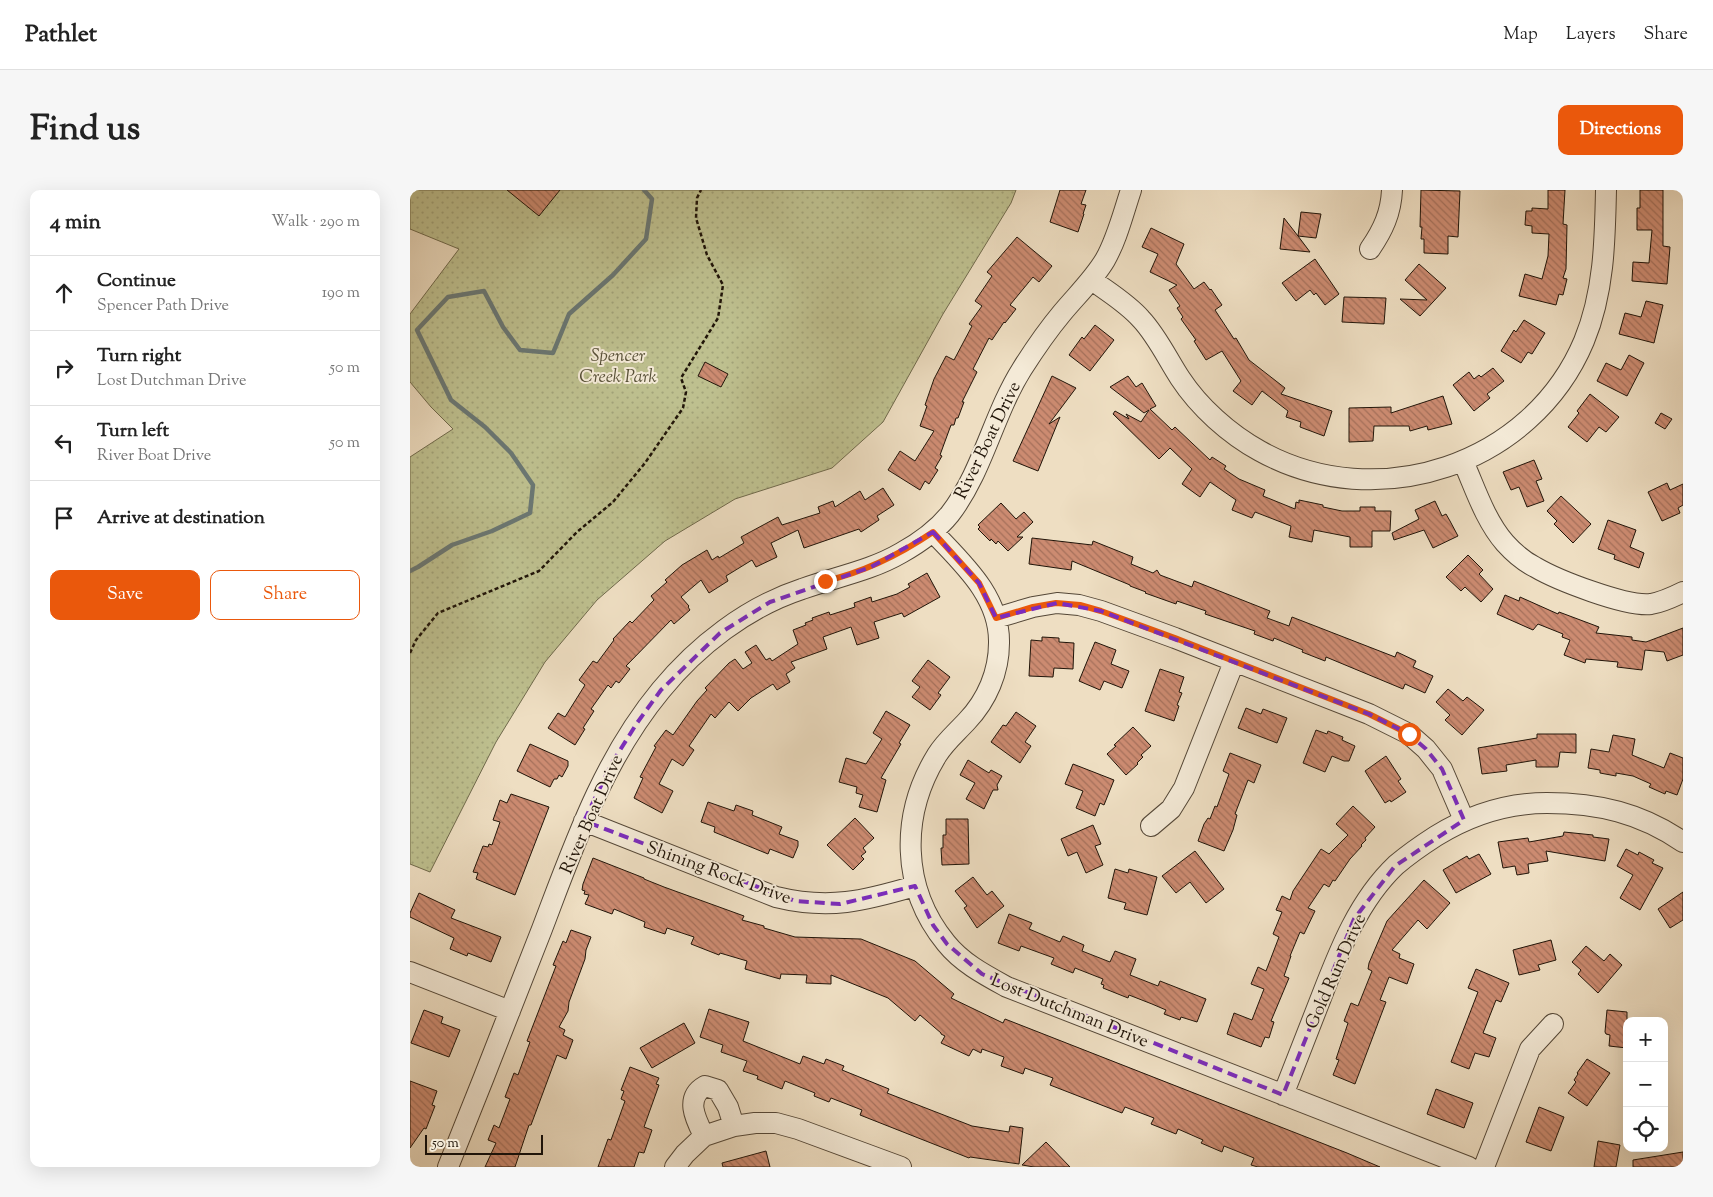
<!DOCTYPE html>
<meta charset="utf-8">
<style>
:root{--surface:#fff;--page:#f6f6f6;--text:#222;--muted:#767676;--line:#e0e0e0;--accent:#ea580c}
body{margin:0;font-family:"Sorts Mill Goudy",serif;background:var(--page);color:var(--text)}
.controls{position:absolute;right:15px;bottom:15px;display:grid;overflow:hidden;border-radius:10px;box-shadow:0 5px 20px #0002}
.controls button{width:45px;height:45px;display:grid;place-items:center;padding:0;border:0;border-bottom:1px solid var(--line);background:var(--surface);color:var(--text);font:25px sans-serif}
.scale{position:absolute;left:15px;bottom:12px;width:118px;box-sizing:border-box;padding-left:5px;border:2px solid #211509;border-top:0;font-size:14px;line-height:18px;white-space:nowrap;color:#211509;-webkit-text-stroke:4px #f4ead7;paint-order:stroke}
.stop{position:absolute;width:15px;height:15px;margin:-11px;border:4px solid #ea580c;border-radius:50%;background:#fff}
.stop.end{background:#ea580c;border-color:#fff;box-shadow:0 1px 5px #0008}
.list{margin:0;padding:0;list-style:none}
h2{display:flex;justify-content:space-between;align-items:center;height:65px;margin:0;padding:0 20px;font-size:21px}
h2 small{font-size:16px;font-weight:400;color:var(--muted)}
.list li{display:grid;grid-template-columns:32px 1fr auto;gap:15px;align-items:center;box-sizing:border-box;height:75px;padding:0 20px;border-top:1px solid var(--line)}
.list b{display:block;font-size:19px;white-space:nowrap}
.list p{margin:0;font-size:16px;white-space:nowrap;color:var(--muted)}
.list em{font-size:16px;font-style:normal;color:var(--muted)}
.actions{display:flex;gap:10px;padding:15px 20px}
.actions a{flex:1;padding:11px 0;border:1px solid var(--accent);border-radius:10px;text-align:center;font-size:18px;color:var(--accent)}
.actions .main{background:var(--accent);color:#fff}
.icon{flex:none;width:28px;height:28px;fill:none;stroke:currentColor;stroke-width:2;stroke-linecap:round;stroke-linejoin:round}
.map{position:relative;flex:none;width:1273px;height:977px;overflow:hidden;border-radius:10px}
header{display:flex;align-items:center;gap:30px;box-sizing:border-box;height:70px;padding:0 25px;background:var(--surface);border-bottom:1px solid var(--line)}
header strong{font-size:24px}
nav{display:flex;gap:28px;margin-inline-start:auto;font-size:18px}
.intro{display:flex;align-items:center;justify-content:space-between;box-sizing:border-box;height:120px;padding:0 30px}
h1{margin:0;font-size:35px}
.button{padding:12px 22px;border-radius:10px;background:var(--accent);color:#fff;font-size:18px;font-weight:700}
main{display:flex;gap:30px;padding:0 30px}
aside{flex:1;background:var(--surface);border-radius:10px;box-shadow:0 5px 20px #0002}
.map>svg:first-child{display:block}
</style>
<header>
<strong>Pathlet</strong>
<nav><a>Map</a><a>Layers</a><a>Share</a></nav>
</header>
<div class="intro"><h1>Find us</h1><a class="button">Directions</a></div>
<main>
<aside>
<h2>4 min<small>Walk · 290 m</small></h2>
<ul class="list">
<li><svg class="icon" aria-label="ahead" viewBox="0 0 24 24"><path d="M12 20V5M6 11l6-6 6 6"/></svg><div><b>Continue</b><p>Spencer Path Drive</p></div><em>190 m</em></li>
<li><svg class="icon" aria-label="right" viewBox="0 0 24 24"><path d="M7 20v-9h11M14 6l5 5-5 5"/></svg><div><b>Turn right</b><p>Lost Dutchman Drive</p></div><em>50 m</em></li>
<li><svg class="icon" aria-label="left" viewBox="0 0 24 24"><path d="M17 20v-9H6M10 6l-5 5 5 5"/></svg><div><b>Turn left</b><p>River Boat Drive</p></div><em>50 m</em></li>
<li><svg class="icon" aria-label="arrive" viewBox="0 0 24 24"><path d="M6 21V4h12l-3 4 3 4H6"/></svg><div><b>Arrive at destination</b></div></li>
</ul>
<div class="actions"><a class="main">Save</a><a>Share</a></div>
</aside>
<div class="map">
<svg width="1273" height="977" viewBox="0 0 1273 977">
<defs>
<pattern id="green-dots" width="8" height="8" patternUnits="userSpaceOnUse" patternTransform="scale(1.25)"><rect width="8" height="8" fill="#bec08f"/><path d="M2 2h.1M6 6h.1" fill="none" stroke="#a3a47a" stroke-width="1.8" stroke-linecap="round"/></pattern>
<pattern id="building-back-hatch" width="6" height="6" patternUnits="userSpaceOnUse" patternTransform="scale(1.25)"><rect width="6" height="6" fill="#cc8b71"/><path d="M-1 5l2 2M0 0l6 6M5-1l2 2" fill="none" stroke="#a5705b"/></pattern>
</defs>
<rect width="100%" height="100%" fill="#eedec2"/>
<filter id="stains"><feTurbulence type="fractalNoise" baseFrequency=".004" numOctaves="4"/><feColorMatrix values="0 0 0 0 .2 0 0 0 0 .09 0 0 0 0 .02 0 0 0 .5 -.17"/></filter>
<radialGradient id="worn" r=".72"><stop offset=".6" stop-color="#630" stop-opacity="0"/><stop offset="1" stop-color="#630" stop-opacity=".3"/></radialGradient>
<path fill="url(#green-dots)" stroke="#706a4c" d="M0,0H606L601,13L533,124L473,232L422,278L325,309L255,351L187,410L135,472L86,552L20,682L0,674V267L43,239L21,217L0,192V124L49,59L0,39Z"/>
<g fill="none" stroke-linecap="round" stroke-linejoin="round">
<path stroke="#6b7874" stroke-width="4.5" d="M0,381L8,377L42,355L82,341L120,323L123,295L101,263L75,237L41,210L7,140L38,107L74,101L93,137L110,160L143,163L159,124L203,85L236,49L242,9L234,0"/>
</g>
<path fill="url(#building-back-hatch)" stroke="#211509" d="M97,0H150L129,26Z
M650,0H676L671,14L676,15L673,24H674L668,42L640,32Z
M1011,0L1050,1L1048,47L1038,46V64L1014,63V49H1011L1012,37H1010Z
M1138,0H1155L1153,34L1157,35L1156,79L1153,88L1157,89L1153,105L1149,104L1146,115L1109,106L1115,84L1132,89L1138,66L1139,44L1122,43V36L1115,35L1116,21H1122V18L1138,19Z
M1230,0H1253V56L1260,57L1257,94L1222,91L1223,72L1239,73L1242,40H1227V18H1230Z
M891,22L911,24L906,48L888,46Z
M874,28L888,46L900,62L870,59Z
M741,38L774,54L766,74L784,99L794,92L800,100L801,99L812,115L805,120L824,149L826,148L839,170L875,198L871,204L922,221L914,246L890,237L891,232L876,227L878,221L852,201L842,215L823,201L831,191L812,161L796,170L784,151L786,150L771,129L773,127L767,118L770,116L759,100L767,95L740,82L748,64L732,57Z
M607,47L642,76L629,92L623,87L600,115L606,119L595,133L594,132L582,150L579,148L563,179L567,182L552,212H554L548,228H546L544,235H541L530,265L532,266L525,278L528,280L519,294L515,291L510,300L478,280L490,261L505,271L524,241L510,236L517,216L515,215L524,189L536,166L544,170L562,136L559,134L572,116L565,111L582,86L577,82Z
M905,69L929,104L915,115L906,103L904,105L900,100L886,111L872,93Z
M1009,74L1036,98L1010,126L990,109L1017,110L995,90Z
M934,107L976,108L974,134L932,132Z
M1236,111L1253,115L1244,153L1209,144L1215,123L1231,127Z
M1114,130L1135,143L1122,164L1118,162L1111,173L1091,161L1104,140L1106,142Z
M685,135L704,150L680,181L659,165L672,147L674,149Z
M1219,165L1234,173L1217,206L1187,191L1196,173L1211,180Z
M295,172L318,184L311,197L288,186Z
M1083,178L1094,191L1077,204L1080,208L1064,221L1043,195L1059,182L1064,189L1069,185L1071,187Z
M642,186L666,198L639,234L650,227L628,281L603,271Z
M718,186L726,197L732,193L746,216L740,219L762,240L765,237L800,270L802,267L816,276L814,279L829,289L855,300L853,306L885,319L886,312L889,313V310L913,315V317L932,321H950V317H965V321H981L980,341H962V357H940V347L904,340L902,352L879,347L881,336L845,322L842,328L822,320L826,310L800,292L790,307L772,294L782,279L760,258L749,269L703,224L705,221L719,229L716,224L731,232L739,220L734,223L700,197Z
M1180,204L1209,227L1196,242L1189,237L1177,252L1158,237L1169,223L1167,221Z
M1033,206L1042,234L1018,240L1017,236L1000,241L999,236H964L963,251L939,252V218L981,217V223Z
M1251,223L1262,229L1255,239L1245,233Z
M1124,270L1132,289L1126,291L1134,311L1117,317L1109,297L1101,300L1093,282Z
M1257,293L1260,300L1273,294V315L1268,318L1270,323L1252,331L1238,302Z
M473,298L484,315L467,326L469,330L451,342L449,339L394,358L388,340L361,353L367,367L346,377L342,370L316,386L318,391L299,403L291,390L271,407L279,416L278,417L280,420L264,434L261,430L216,476L220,479L209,493L206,491L201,498L198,495L181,519L184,521L173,538L175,539L165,555L138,538L148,523L155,527L175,495L169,490L183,471L187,473L204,450L203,449L220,431L222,433L244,410L241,406L257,392L255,390L272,375L297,360L302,370L308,366L309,368L334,353L331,347L368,327L372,335L410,323L408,317L423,311L425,317L450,301L455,310Z
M1151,306L1181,334L1163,353L1144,334L1147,331L1137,321Z
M1025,311L1032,326L1036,324L1040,331L1048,346L1023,358L1014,340L984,350L982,343L1009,329L1005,320Z
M591,313L606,329L614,322L623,332L607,347H613L598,361L588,351L586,354L581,349L580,351L568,339L570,337L568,335Z
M1198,330L1226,340L1220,357L1234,363L1229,378L1204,369L1205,365L1188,359Z
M622,348L682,355L683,351L723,367L721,374L743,383L747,380L750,385L782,397L784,391L860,421L857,428L879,436L882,427L985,467L987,462L1006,471L1003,477L1023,486L1015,503L995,494L993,499L916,467L915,471L892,462L893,460L864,448L863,451L844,444L845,441L795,424L796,421L767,411L766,414L735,403L736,402L720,396V395L662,371L661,380L619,374Z
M1058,365L1073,380L1069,384L1083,399L1071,412L1055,397L1051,401L1036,387Z
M517,383L530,407L494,427L492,423L464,432L469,448L447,455L441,437L413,447L417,459L381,472L385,478L376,484L380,492L367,500L363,494L341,508L328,521L319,512L305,528L301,524L279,556L284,560L273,576L262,569L249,594L263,601L252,623L224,608L233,588L230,587L246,557L244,556L256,540L263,545L287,511L297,500L295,498L319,473L325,469L333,479L342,473L335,462L346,455L356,470L360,468L362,471L388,454L383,440L396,435L395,433L403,430L402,428L419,422L420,425L445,417L444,413L461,407L462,412L487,404L500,397L498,394Z
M1095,405L1109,411L1110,407L1148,424L1149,422L1189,437L1186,443L1222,447V450L1236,452L1273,438V465L1257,471L1254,462L1235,460L1232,480L1207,477L1208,472L1176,469L1175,473L1154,465L1160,450L1152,447L1153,444L1128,434L1123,440L1087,424Z
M632,447L649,448V452L664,453L663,479L644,478L643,487L619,486L621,450L632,451Z
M685,452L706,460L701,474L719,481L712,498L694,491L690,500L669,491Z
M518,470L540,487L528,503L531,505L520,520L502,507L510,497L502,491Z
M750,479L774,487L769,502L772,503L767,515L769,516L764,531L735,521Z
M1038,499L1053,511L1057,507L1074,520L1052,545L1035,530L1040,525L1026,512Z
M836,518L851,524L853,519L877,528L867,553L828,538Z
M476,521L500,535L489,553L491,554L471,588L476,590L467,622L449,617L453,605L446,603L447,597L429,592L436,568L456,574L472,549L463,543Z
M606,522L626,536L615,552L621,556L610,573L581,552L593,535L596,536Z
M723,537L741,556L731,565L733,567L727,573L728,574L716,585L697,564L706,556L704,555Z
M906,540L917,544L918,541L933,547L932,550L945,556L939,571H934L922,566L915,582L893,573Z
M1127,544H1166V563L1150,562L1148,577H1126V570L1096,575L1097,581L1072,584L1068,558L1127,548Z
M1203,545L1225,549L1222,565L1254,578L1260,563L1273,568V589L1267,605L1256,601L1255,604L1239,597L1241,594L1223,586L1206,583V586L1190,583V580L1178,578L1181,559L1199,562Z
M120,554L158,571V576L152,587L149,585L147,589H144L140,597L107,581Z
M820,563L851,575L844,593L838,590L825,624L827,625L823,640L814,661L788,651L794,634L798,628L800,629L805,616L807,617L819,584L813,581Z
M976,566L991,589L988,591L996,602L981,612L980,610L975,613L955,581Z
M558,570L579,583L581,580L592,586L587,595L588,600H583L574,619L556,609L565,593L550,585Z
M663,574L704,590L694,615L690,613L685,626L666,618L673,601L655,594Z
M101,604L139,617L105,705L66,689L68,683L63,682L73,656L78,657L79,654L82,655L90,632L83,630L90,610L97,613Z
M298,612L324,621L326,615L343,621L342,625L372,637L369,644L388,651V656L383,668L360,659L358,664L304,642L305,637L291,632Z
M943,616L965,637L955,648L956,650L951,655L952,656L940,669L925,691L923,690L919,697L914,694L898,718L905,721L894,744L890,742L880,766H881L874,786L879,788L861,831L864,832L859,848L855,847L851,857L817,844L824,823L842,830L854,799L841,794L848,777L856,781L869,747L863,744L872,722L866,720L872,706L880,710L883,701L911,659L919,664L938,645L926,634Z
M445,628L464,648L453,658L456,662L451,666L454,669L443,680L417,655Z
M536,629H558L559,674L532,675L531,658H533V645H536Z
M683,635L691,654L685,656L693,675L676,683L667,662L658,666L651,649Z
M1154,642L1183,645V647L1199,649L1195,671L1136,661L1138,671L1118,674L1119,683L1107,685L1105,676L1093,678L1088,652L1118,648L1119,652L1153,646Z
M1216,659L1228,665L1229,662L1244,670L1242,673L1253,678L1230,720L1210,708L1223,685L1207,676Z
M785,661L814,699L796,713L780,692L766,703L752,686Z
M1069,664L1081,684L1046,703L1033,680L1057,666L1059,669Z
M183,668L234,688V689L254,697L334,726L332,730L354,736V738L385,747L451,749L505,771L544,804L541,808L593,833L595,829L937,963L970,977H848L841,975L844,968L814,956L812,962L791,953L793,950L768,939L766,944L741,934L744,928L715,917L712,923L640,895L643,888L615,878L613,884L591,876L594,867L572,859L571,863L563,859L559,866L531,853L535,846L531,844V843L510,825L505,831L478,808L421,785V794L396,793L397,785L371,784L370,789L335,779L337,771L310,763L309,765L281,754L284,747L257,738L255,744L234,737L235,732L204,719L202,724L175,714L179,705L174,704L175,701L172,700L173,694Z
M705,679L718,683L719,679L747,687L737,725L714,719L716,713L698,708Z
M563,687L577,705L582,701L594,716L567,738L554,718L557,716L545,701Z
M1014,690L1040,713L1017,739L1008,730L982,760L990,764L989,768L1004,774L997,794L979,787L970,810L976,812L945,894L923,885L929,870L926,869L938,833L934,831L941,813L948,816L962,781L958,779L959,773L977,731Z
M1273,702V730L1260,738L1248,719Z
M9,703L45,720L41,728L91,747L81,772L58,763L57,766L40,759L44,748L0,727V723Z
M599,724L622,733L619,739L650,752L653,746L674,755L672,761L700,772L705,761L726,769L720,785L748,796L750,791L796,809L787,832L771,827L770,830L754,824L756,820L742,814L719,805L718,808L693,798L694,795L691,794L693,789L665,778L663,783L641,774L644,768L611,756L609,761L588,753Z
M161,740L181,747L176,760L175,769L159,812L158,821L149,837L155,840L153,845L163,850L156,869L147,865L121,935H119L105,977H75L86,953L78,950L84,935L89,938L100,909L95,907L104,883L108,885L120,852L117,851L146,776L143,775L153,751L156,753Z
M1141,750L1146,770L1128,775L1130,780L1109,785L1103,760Z
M1176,756L1194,771L1200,764L1212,775L1188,803L1168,784L1171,780L1162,772Z
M1066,779L1099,793L1091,812L1086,810L1073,843L1086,848L1079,867L1065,863L1059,879L1041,872L1068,802L1058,798Z
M299,819L339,832L333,851L390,874L393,866L414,874L416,869L434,876L432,880L479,899L477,903L562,936L599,942L600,936L613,938L609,974L560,967L559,968L450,925L452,920L421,908L419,912L404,906L405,903L375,891L372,899L347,889L348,886L333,881L337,871L311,862L313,855L290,847Z
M14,820L33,827L31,833L50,840L39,867L1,853Z
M1197,820L1217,822V858L1199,856L1200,845L1196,844L1195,842Z
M274,833L285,853L242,878L230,858Z
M1177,869L1200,883L1177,916L1158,903L1166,892L1164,890L1168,884L1167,883Z
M220,877L249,888L246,894L249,895L234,937L242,940L234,963L229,962L224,977H188L198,949L201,950L215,911L211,909L214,901L211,900Z
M0,891L27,901L22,915L25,916L16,939L14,938L0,958Z
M1026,899L1063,913L1054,938L1017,924Z
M1129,917L1154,927L1141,961L1116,952Z
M1188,951L1210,955L1206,977H1184Z
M636,952L660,977H624L612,975Z
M356,961L360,977H313L312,973Z
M1273,962V977H1223V970Z"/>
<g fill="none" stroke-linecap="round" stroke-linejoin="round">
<g stroke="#544737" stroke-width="22">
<path id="minor" d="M960,59C973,40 981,23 982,0
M682,90C698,102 717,113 731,129C747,146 757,168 770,188C789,217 819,244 850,261C967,326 1122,275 1174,151C1194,103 1195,51 1196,0
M1053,271C1065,298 1075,330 1095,353C1104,363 1113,371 1125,377C1147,390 1216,417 1241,414C1252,412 1263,407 1273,402
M523,342C552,373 590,406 589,453C589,482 577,510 557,531C546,543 535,552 527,565C490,625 491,698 536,753C552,773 575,785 597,797L1059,977
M586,428L623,417L647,413L669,415L691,421L765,448L959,524L999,544L1016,559L1032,579L1054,630
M174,631L366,707C419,720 454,711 505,696
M741,636L761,619L774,598L824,472
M0,782L100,821
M873,905C885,874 897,843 909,813C928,764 947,712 986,675C999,664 1012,655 1026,646C1060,625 1097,613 1137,613C1188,613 1231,623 1273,652
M294,946C286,930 274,908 295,896L308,900L318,917L324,936
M38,977C70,898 101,818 132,739C164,655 193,570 251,500C287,456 337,417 392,399C425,387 460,381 491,363C509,353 527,340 540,324C573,281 583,225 612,179C624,160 637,141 652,123C666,106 683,90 695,70C707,49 713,24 721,0
M265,977L275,964L294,946L324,936L345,933H366L388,939L491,977
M1074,977L1120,859L1143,834"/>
</g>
<path stroke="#211509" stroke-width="2.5" stroke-dasharray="4 2.5" stroke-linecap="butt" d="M0,463L6,450L28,423L129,381L167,342L203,312L235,273L273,218L276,202L271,188L308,128L313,95L297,65L286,28L287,8L291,0"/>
<use href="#minor" stroke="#f4ead7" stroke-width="20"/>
</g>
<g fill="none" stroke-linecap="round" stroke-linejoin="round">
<path stroke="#ea580c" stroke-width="6" d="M415,391C455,382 489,365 523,342L569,393L586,428L623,417L646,413L670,415L691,421L765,448L959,524L999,544"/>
</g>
<path fill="none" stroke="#7b2cbf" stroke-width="4" stroke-dasharray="10 6" stroke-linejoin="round" d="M523,342L569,393L586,428L647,413L691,421L959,524L999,544L1016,559L1032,579L1054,630L985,676L944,729L873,905L572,784L537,754L523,735L505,696L430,714L385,711L174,631L202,573L227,533L251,500L310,443L360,412L461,377Z"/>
<g text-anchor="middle" stroke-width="4" stroke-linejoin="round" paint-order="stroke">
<g font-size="18" font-style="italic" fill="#585138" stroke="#f4ead7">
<text x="208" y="171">Spencer<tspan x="208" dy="21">Creek Park</tspan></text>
</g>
<g font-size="18" fill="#211509" stroke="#f4ead7">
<text transform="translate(577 250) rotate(-64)" y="6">River Boat Drive</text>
<text transform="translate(181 624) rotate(-66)" y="6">River Boat Drive</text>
<text transform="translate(309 682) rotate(20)" y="6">Shining Rock Drive</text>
<text transform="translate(925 781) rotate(-66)" y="6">Gold Run Drive</text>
<text transform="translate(660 820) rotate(22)" y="6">Lost Dutchman Drive</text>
</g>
</g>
<rect width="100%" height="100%" filter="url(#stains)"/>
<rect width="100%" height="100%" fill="url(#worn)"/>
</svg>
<div class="controls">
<button>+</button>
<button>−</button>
<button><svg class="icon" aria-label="locate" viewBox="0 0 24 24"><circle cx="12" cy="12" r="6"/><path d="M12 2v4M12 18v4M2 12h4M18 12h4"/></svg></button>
</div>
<div class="scale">50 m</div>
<div class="stop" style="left:999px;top:544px"></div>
<div class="stop end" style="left:415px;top:391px"></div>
</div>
</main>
